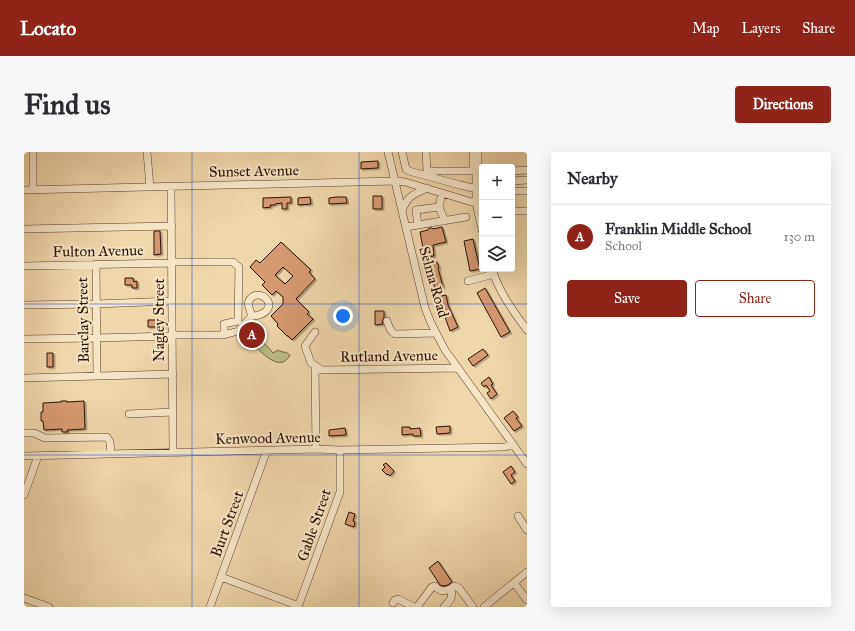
<!DOCTYPE html>
<meta charset="utf-8">
<style>
:root{--surface:#fff;--page:#f7f7f7;--text:#2b2b33;--muted:#7c7c81;--line:#e1e1e2;--accent:#8f2418}
body{margin:0;font-family:"IM FELL Great Primer",serif;background:var(--page);color:var(--text)}
.controls{position:absolute;right:12px;top:12px;display:grid;overflow:hidden;border-radius:4px;box-shadow:0 4px 16px #0002}
.controls button{width:36px;height:36px;display:grid;place-items:center;padding:0;border:0;border-bottom:1px solid var(--line);background:var(--surface);color:var(--text);font:20px sans-serif}
.you{position:absolute;left:319px;top:164px;width:14px;height:14px;margin:-10px;border:3px solid #fff;border-radius:50%;background:#1a73e8;box-shadow:0 0 0 6px #1a73e833}
.badge{display:grid;place-items:center;width:26px;height:26px;border-radius:50%;background:var(--accent);color:#fff;font-size:13px;font-weight:700}
.pin{position:absolute;translate:-50% -50%;border:2px solid #fff;box-shadow:0 1px 4px #0006}
.list{margin:0;padding:0;list-style:none}
h2{display:flex;justify-content:space-between;align-items:center;height:52px;margin:0;padding:0 16px;font-size:17px}
h2 small{font-size:13px;font-weight:400;color:var(--muted)}
.list li{display:grid;grid-template-columns:26px 1fr auto;gap:12px;align-items:center;box-sizing:border-box;height:64px;padding:0 16px;border-top:1px solid var(--line)}
.list b{display:block;font-size:15px;white-space:nowrap}
.list p{margin:0;font-size:13px;white-space:nowrap;color:var(--muted)}
.list em{font-size:13px;font-style:normal;color:var(--muted)}
.actions{display:flex;gap:8px;padding:12px 16px}
.actions a{flex:1;padding:9px 0;border:1px solid var(--accent);border-radius:4px;text-align:center;font-size:14px;color:var(--accent)}
.actions .main{background:var(--accent);color:#fff}
.icon{flex:none;width:22px;height:22px;fill:none;stroke:currentColor;stroke-width:2;stroke-linecap:round;stroke-linejoin:round}
.map{position:relative;flex:none;width:503px;height:455px;overflow:hidden;border-radius:4px}
header{display:flex;align-items:center;gap:24px;box-sizing:border-box;height:56px;padding:0 20px;background:var(--accent);color:#fff}
header strong{font-size:19px}
nav{display:flex;gap:22px;margin-inline-start:auto;font-size:14px}
.intro{display:flex;align-items:center;justify-content:space-between;box-sizing:border-box;height:96px;padding:0 24px}
h1{margin:0;font-size:28px}
.button{padding:10px 18px;border-radius:4px;background:var(--accent);color:#fff;font-size:14px;font-weight:700}
main{display:flex;gap:24px;padding:0 24px}
aside{flex:1;background:var(--surface);border-radius:4px;box-shadow:0 4px 16px #0002}
.map>svg:first-child{display:block}
</style>
<header>
<strong>Locato</strong>
<nav><a>Map</a><a>Layers</a><a>Share</a></nav>
</header>
<div class="intro"><h1>Find us</h1><a class="button">Directions</a></div>
<main>
<div class="map">
<svg width="503" height="455" viewBox="0 0 503 455">
<defs>
<filter id="shadow"><feDropShadow dx="2" dy="1.5" stdDeviation="0" flood-color="#0004"/></filter>
</defs>
<rect width="100%" height="100%" fill="#eed7a9"/>
<filter id="stains"><feTurbulence type="fractalNoise" baseFrequency=".005" numOctaves="4"/><feColorMatrix values="0 0 0 0 .2 0 0 0 0 .09 0 0 0 0 .02 0 0 0 .5 -.17"/></filter>
<radialGradient id="worn" r=".72"><stop offset=".6" stop-color="#630" stop-opacity="0"/><stop offset="1" stop-color="#630" stop-opacity=".3"/></radialGradient>
<path fill="#bbbe86" stroke="#746644" d="M234,188C240,190 245,196 249,201L254,198C258,201 262,199 266,203C257,221 239,202 231,194L230,192Z"/>
<path fill="#d79970" stroke="#2e0f02" fill-rule="evenodd" filter="url(#shadow)" d="M354,9V16L337,17V10Z
M349,44H358V57H349Z
M267,45V51H263V57H258V51L251,52V53H246L247,55L239,56V46Z
M286,45L287,52L274,53V46Z
M312,45H322L323,51L305,52V46Z
M418,75L422,90L409,93L410,104L403,105L402,95L399,96L396,80L404,78L405,76H408L409,77Z
M130,79H136L137,102L130,103Z
M449,87L456,117L446,119L440,89Z
M257,90L287,118L285,120L291,127L272,147L285,160L283,162L289,167L268,188L264,184H263L253,174L254,172L247,164L259,152V145L252,139L248,143L238,133L241,130L226,115L232,108L236,111ZM259,115L269,124L261,132L251,123Z
M413,110L415,116H414L419,135L411,137L405,112Z
M101,126H109L110,130L113,129V136H108V133H101Z
M461,136L486,180L477,185L453,141Z
M422,143L424,153L434,175L426,179L416,151H414L413,145Z
M351,159H360V165L358,169L359,172L351,173Z
M124,168H132V169H138V170H141V175H124Z
M459,197L464,203L449,214L444,207Z
M23,201H29V215H23Z
M465,225L469,232L467,233L473,242L467,247L463,241L466,239L462,233L460,235L457,231Z
M37,249H43V250L60,249L61,277L43,278L44,280H38V277L20,278L19,269H17V260H19V251L37,250Z
M489,259L494,265L492,266L498,274L490,279L480,266Z
M426,274V281L413,282L412,275Z
M378,275H386V277L396,276L397,284H389V282L378,283Z
M321,276L322,283L305,284V278Z
M362,311L370,319L366,324L364,322L363,323L358,318L361,315L359,313Z
M487,314L491,320L487,323L491,329L487,332L479,320Z
M325,360L331,362L329,369L331,370L330,375L321,372Z
M414,409L428,430L424,433L419,434L416,433L405,416Z"/>
<g fill="none" stroke-linecap="round" stroke-linejoin="round">
<g stroke="#5e412c" stroke-width="8">
<path id="minor" d="M9,0V38
M123,0L126,35
M364,0L401,156L407,171L421,198L503,312
M378,0L382,17L385,19L436,33L458,38
M449,0V15L452,18V51L458,78
M452,18L454,15V0
M403,19H458
M488,19L503,18
M402,22L403,19L402,0
M488,29L503,28
M147,34L149,301
M0,38L371,29L381,30L458,53
M488,39H503
M415,55L421,69
M378,58C386,42 387,44 403,36
M488,59H503
M394,73L392,58L415,55L418,41
M382,75L442,65
M0,77L148,74
M148,110H209L215,115L214,169L200,172V183H149
M72,112L73,224
M0,114L148,111
M468,117C475,140 489,159 503,178
M444,129L470,122
M232,143C242,142 250,153 241,160C237,163 232,164 228,164C225,155 220,148 232,143Z
M0,153L72,152L148,149
M363,169C365,174 366,180 371,182L412,181
M291,180L281,194L287,211L298,218L433,216
M200,183L214,179L228,164
M72,186L148,184
M0,187L72,186
M291,214L292,297
M0,226L149,222
M105,262L149,260
M0,281H10L21,286L83,285L86,290L87,302
M0,304L292,297L316,298L481,295L489,292
M0,343L14,304
M494,364L503,378
M197,425L275,454
M490,431L503,448
M0,446L25,455
M369,451L371,448L374,447L390,455
M186,455L243,298
M274,455L316,340V298
M393,455L408,435L411,434C417,441 419,439 427,437
M420,455C426,448 429,447 427,437L429,435L431,434L435,436L449,455
M460,455L503,420"/>
</g>
<use href="#minor" stroke="#f4e5c7" stroke-width="7"/>
</g>
<path fill="none" stroke="#1d4ed8" stroke-width="1" stroke-opacity="0.55" d="M168,0V455M335,0V455M0,152H503M0,303H503"/>
<g text-anchor="middle" stroke-width="4" stroke-linejoin="round" paint-order="stroke">
<g font-size="15" fill="#2e0f02" stroke="#f4e5c7">
<text transform="translate(230 19) rotate(-1)" y="5">Sunset Avenue</text>
<text transform="translate(74 99) rotate(-1)" y="5">Fulton Avenue</text>
<text transform="translate(410 130) rotate(74)" y="5">Selma Road</text>
<text transform="translate(59 168) rotate(-91)" y="5">Barclay Street</text>
<text transform="translate(135 168) rotate(-90)" y="5">Nagley Street</text>
<text transform="translate(365 204) rotate(-1)" y="5">Rutland Avenue</text>
<text transform="translate(244 286) rotate(-1)" y="5">Kenwood Avenue</text>
<text transform="translate(203 372) rotate(-70)" y="5">Burt Street</text>
<text transform="translate(290 373) rotate(-71)" y="5">Gable Street</text>
</g>
</g>
<rect width="100%" height="100%" filter="url(#stains)"/>
<rect width="100%" height="100%" fill="url(#worn)"/>
</svg>
<div class="controls">
<button>+</button>
<button>−</button>
<button><svg class="icon" aria-label="layers" viewBox="0 0 24 24"><path d="M12 4l9 5-9 5-9-5zM3 14l9 5 9-5"/></svg></button>
</div>
<div class="you"></div>
<div class="pin badge" style="left:228px;top:183px">A</div>
</div>
<aside>
<h2>Nearby<small></small></h2>
<ul class="list">
<li><span class="badge">A</span><div><b>Franklin Middle School</b><p>School</p></div><em>130 m</em></li>
</ul>
<div class="actions"><a class="main">Save</a><a>Share</a></div>
</aside>
</main>
